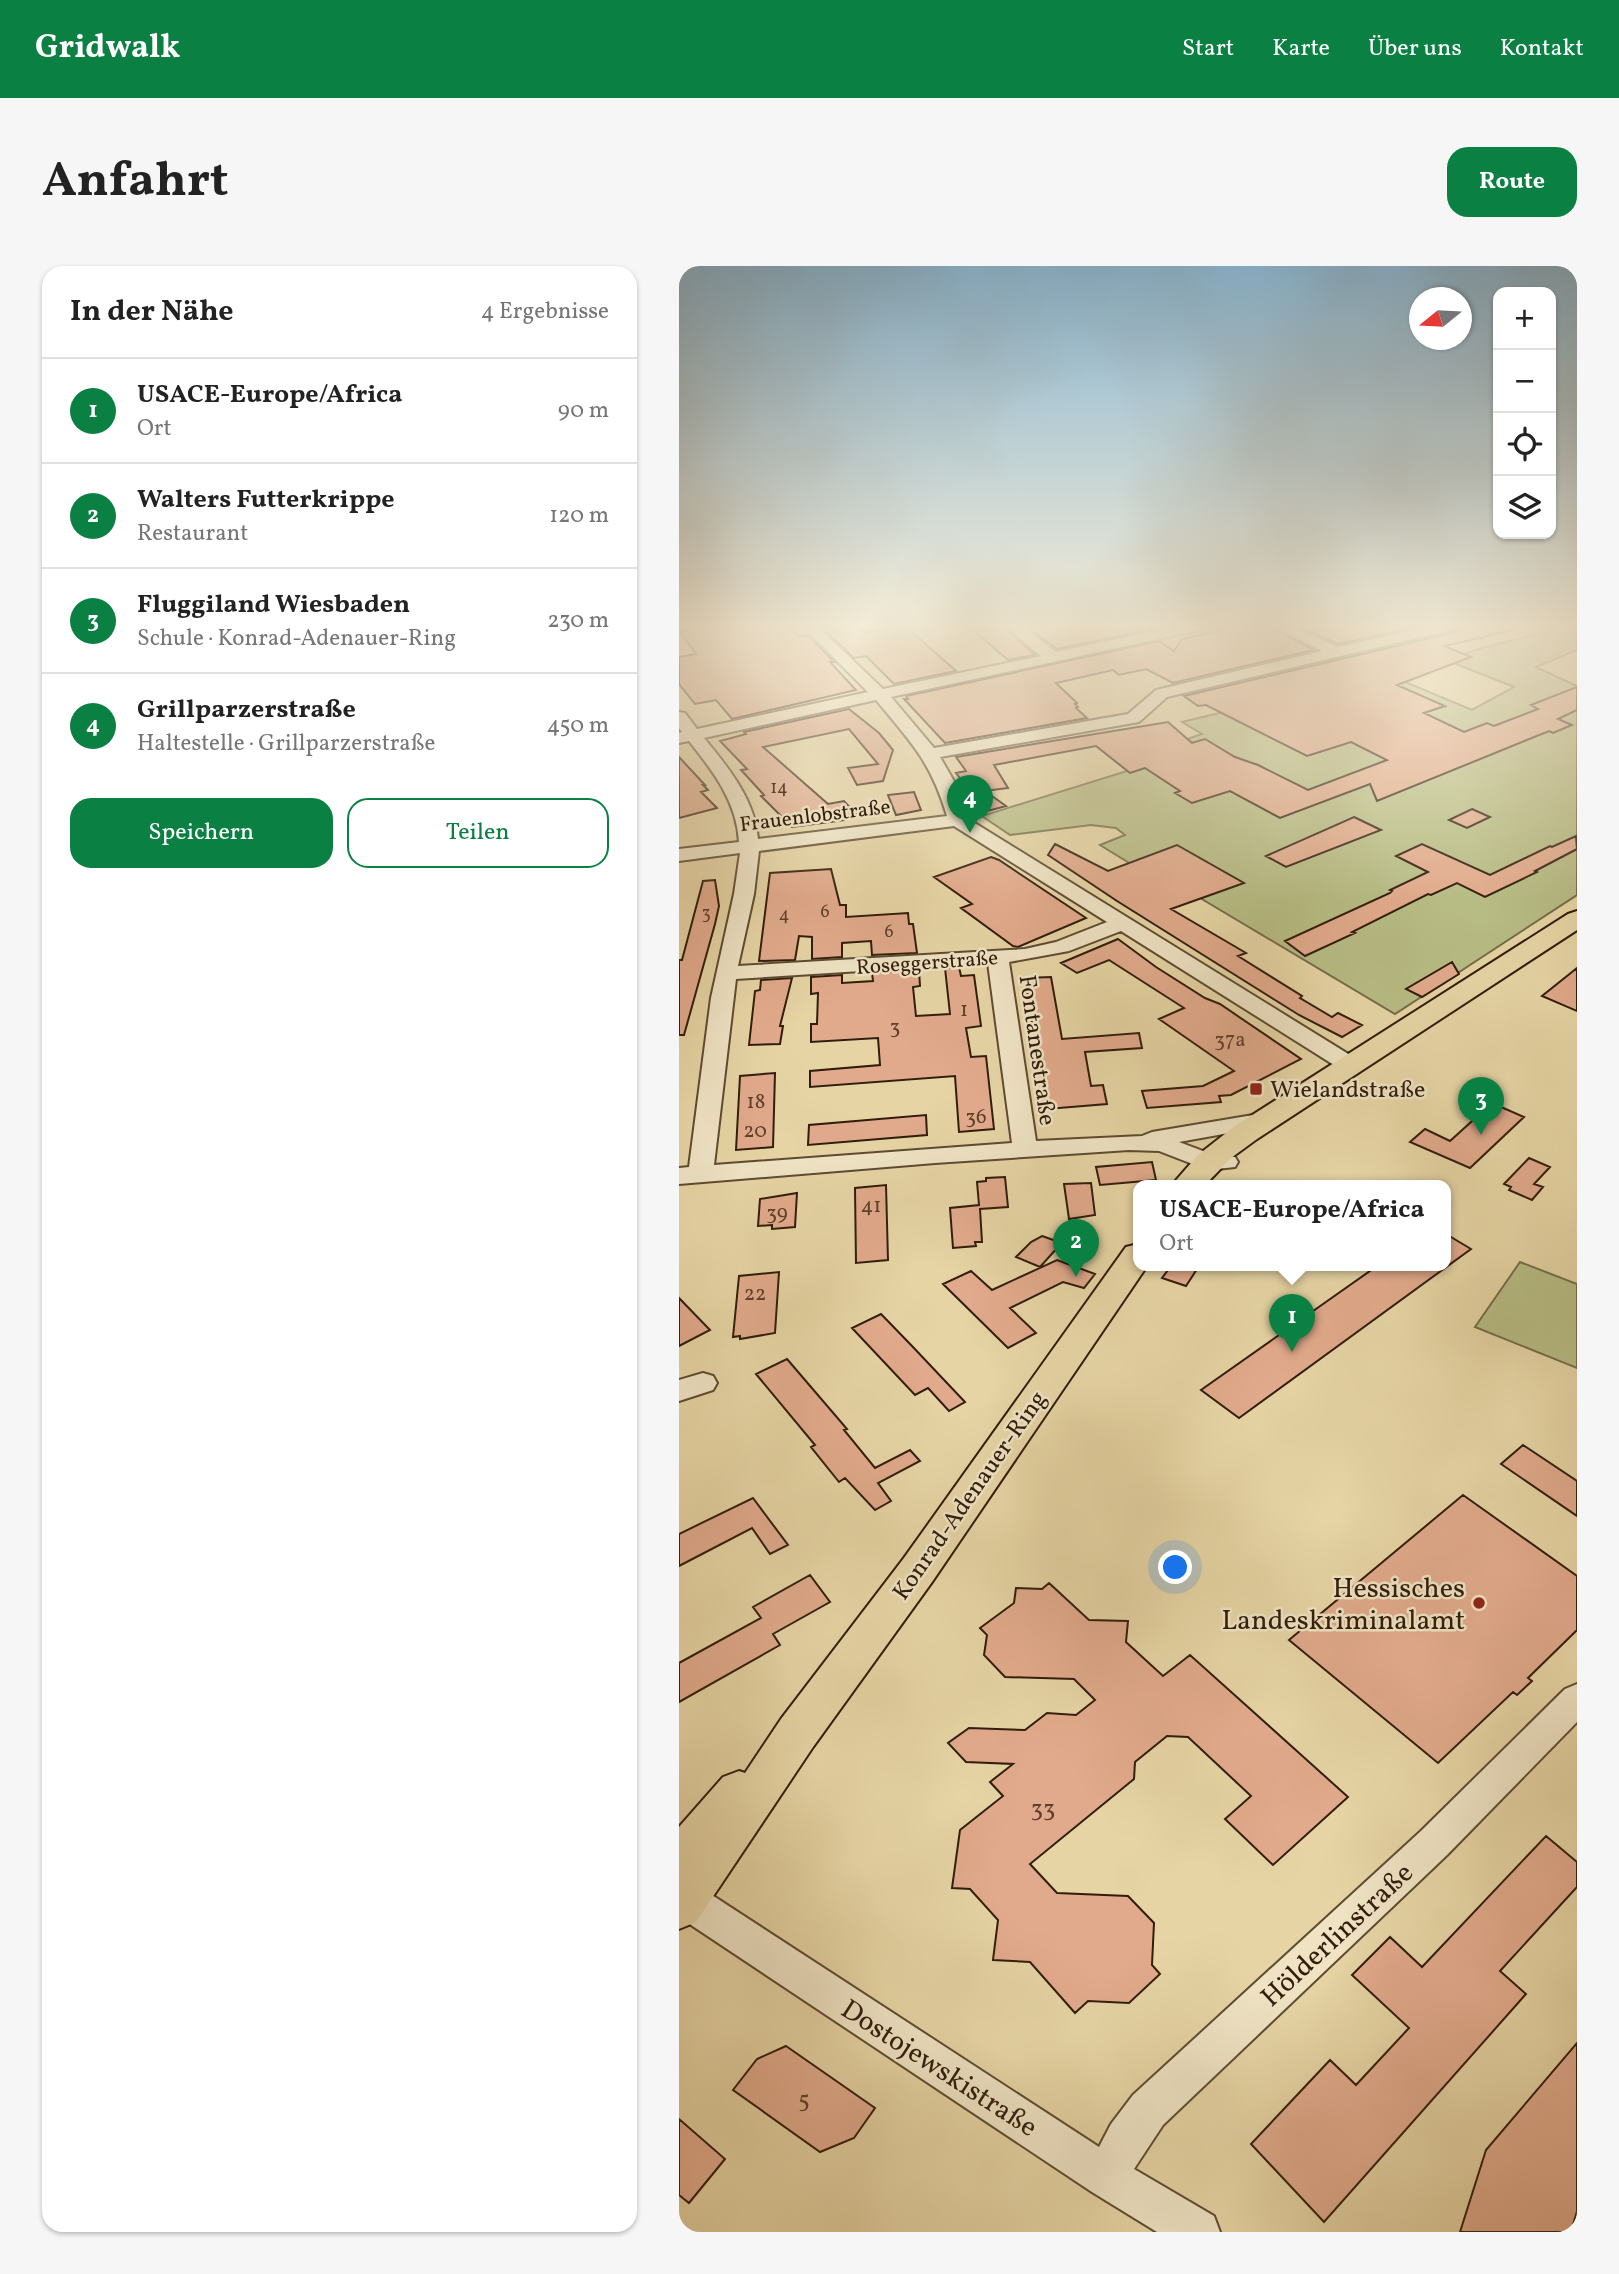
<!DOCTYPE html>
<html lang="de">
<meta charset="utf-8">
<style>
:root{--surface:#fff;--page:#f6f6f6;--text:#222;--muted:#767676;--line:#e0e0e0;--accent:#0b8043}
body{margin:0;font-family:Vollkorn,serif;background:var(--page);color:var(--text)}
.controls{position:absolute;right:21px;top:21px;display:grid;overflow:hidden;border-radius:14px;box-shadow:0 2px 5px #0004}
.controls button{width:63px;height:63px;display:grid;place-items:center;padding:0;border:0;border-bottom:2px solid var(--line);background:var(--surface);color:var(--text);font:35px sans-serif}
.compass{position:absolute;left:730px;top:21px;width:63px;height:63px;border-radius:50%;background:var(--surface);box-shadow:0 2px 5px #0004;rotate:252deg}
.you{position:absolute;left:497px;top:1302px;width:24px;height:24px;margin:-18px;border:5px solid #fff;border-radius:50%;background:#1a73e8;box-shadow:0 0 0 10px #1a73e833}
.badge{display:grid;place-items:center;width:46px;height:46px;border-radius:50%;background:var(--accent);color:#fff;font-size:23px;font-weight:700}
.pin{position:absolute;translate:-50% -58px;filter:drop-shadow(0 2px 4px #0008)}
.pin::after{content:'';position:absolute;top:37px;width:24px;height:21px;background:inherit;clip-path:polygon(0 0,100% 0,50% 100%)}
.popup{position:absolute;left:454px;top:914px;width:318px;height:91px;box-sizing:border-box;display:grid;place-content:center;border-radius:14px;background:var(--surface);filter:drop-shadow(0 2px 5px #0005);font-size:23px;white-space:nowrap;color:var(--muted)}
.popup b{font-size:26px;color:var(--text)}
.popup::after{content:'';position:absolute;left:50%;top:100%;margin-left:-14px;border:14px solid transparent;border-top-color:var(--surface)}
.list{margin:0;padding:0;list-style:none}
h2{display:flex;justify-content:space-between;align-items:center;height:91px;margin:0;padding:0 28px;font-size:30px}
h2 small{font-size:23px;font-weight:400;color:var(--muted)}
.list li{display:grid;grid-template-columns:46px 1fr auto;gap:21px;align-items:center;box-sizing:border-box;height:105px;padding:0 28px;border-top:2px solid var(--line)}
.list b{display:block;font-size:26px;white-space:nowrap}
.list p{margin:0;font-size:23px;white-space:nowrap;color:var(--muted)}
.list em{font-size:23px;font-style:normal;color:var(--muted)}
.actions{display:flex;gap:14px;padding:21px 28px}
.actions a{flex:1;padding:16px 0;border:2px solid var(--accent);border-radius:21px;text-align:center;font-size:24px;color:var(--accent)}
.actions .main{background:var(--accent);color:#fff}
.icon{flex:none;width:38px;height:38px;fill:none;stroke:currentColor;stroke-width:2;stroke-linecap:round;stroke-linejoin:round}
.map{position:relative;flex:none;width:898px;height:1966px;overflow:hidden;border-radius:21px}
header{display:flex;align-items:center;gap:42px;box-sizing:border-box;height:98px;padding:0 35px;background:var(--accent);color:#fff}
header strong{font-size:33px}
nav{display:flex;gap:38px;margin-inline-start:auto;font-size:24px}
.intro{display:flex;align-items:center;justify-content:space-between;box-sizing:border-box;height:168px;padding:0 42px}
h1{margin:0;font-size:49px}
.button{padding:18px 32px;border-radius:21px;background:var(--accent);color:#fff;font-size:24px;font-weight:700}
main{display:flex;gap:42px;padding:0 42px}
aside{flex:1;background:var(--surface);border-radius:21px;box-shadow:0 2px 5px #0004}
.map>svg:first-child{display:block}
</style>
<header>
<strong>Gridwalk</strong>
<nav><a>Start</a><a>Karte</a><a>Über uns</a><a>Kontakt</a></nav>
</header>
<div class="intro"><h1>Anfahrt</h1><a class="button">Route</a></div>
<main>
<aside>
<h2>In der Nähe<small>4 Ergebnisse</small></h2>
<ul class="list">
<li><span class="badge">1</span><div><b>USACE-Europe/Africa</b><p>Ort</p></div><em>90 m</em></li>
<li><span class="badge">2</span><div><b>Walters Futterkrippe</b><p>Restaurant</p></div><em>120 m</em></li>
<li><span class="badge">3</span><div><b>Fluggiland Wiesbaden</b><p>Schule · Konrad-Adenauer-Ring</p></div><em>230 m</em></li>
<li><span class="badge">4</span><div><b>Grillparzerstraße</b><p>Haltestelle · Grillparzerstraße</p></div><em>450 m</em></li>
</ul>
<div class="actions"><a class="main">Speichern</a><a>Teilen</a></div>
</aside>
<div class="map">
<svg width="898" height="1966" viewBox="0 0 898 1966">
<rect width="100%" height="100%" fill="#e6d4a4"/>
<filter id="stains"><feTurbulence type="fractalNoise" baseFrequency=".00286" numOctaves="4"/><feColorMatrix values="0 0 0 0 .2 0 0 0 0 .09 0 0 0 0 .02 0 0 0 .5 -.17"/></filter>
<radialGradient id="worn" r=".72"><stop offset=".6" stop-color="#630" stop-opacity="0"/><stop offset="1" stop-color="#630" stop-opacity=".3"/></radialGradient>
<path fill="#b7bc84" stroke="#746c48" stroke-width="2" d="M898,358V384L857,401L898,420V629L716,748L521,632L512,635L421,579L446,569L437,562L412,559L331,569L303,550L522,482L508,473L523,468L503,456L705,407L793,444L835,421L767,394L803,382Z
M841,996L898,1018V1102L796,1061Z"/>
<path fill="#e1aa8c" stroke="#311d0b" stroke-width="2" d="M45,358H107L120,370H130L155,396H151L177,424L53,453L37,434L16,438L0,418V391L17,388L1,366Z
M150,358H177L186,367L225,359L277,405L215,418L187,390L175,392L149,367L157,365Z
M287,358H322L356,389L329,394Z
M344,358H455L465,365L378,383Z
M570,358H586L635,384L494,417L467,403L440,409L434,404L377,417L398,437L396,438L399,441L397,442L408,452L266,477L225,433H229L227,430L480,375L495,385L503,373Z
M613,358H750L659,378Z
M789,358H835L836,364L765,380L792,391L718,419L766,440L745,447L785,466L808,457L815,460L859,443L852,439L898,421V444L879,453L893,459L874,467L870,465L698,535L691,518L601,552L551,525L513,537L496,527L501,525L466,502L451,507L417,480L315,499L329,522L306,525L327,540L305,546L291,536L284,516L277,507L287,505L277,491L489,456L513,477L526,473L556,491L579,499L629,524L708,494L672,476L628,490L527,439L519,440L505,430L781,365Z
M170,443L200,467L214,484L204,515L178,519L169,502L199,498L170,463L84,481L149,538L165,535L179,550L166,554L113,561L82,530L85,529L62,504L68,503L41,475L67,468L65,466Z
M0,491L26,519H24L29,524L22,526L38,542L0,552Z
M235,526L242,544L217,549L209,529Z
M793,543L811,551L788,562L770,554Z
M675,551L702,564L607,601L587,590Z
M897,570L898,583L856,605L858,606L806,631L778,617L752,629L749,628L673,666L676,667L626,690L606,675L711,627L713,625L711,624L749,606L717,590L743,578L811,609L871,580L873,581Z
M376,578L429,605L498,579L565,617L492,643L567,687L559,690L623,730L621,732L653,751L659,747L683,759L663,771L620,749L438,635L369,589Z
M312,591L320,594L407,652L339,681L334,680L282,642L293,638L255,611Z
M152,603L161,639H167V651L229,647L230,658H234L238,687L193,689L192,675L163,677V691L133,693V671L120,670L116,694L80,695L91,607Z
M36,614L40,640L36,658L5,769H0V694H3L24,615Z
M439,673L477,701L526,732L541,738L622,793L552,829L540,830L542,836L468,842L463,825L524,820L555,805L480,753L505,742L430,694L398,707L382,697Z
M773,696L780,708L743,731L727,723Z
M280,701L282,710L295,709L302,760L287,762L292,791L307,790L315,863L280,866L276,810L131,821V805L201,799L199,772L132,776V758H138L139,727L132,728V711L163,709V717L194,715L193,707L240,704L241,720L234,721L237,750L271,748L266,702Z
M898,702V745L863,730Z
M372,711L383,773L460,767L463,782L406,786L412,820L424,819L428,838L368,843L356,758H353L346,712Z
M113,712L101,760H104L101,778L70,779L76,725L81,724L82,714Z
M96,807L94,881L57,884L61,810Z
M813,837L845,851L791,902L731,876L746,863L771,875Z
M247,849L248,869L129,879L130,859Z
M850,892L871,901L855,918L864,921L853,934L830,924L832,921L825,918Z
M473,896L477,914L421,919L417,901Z
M326,911L329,941L301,943L303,976H296L297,980L274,982L271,942L300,939L298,916L307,915V912Z
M412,917L416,949L390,953L385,918Z
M207,919L209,994L177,997L176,922Z
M118,927L116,961L93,963V959L79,960L81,933Z
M767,968L792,983L560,1152L522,1124L698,1000H767Z
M363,970L380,976L377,979L380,980L361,1001L337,991L352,976Z
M378,994L416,1008L405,1022L384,1016L331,1042L357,1067L329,1082L264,1018L292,1005L313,1024Z
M492,1000H520L507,1020L483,1012Z
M100,1006L96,1067L61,1073V1070L54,1071L60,1010Z
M0,1032L31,1064L0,1080Z
M202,1048L233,1080L286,1136L270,1145L249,1122L236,1129L173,1062Z
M108,1093L168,1163L165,1164L196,1202L231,1184L241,1195L199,1217L212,1235L196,1244L166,1212L160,1216L132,1181L136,1179L77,1108Z
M844,1179L898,1215V1250L822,1198Z
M784,1229L898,1310V1364L849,1412L853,1415L838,1429L834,1426L759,1497L610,1374Z
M74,1232L109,1279L91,1288L73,1262L0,1300V1268Z
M131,1309L151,1336L94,1368L101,1379L0,1436V1397L82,1352L74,1341Z
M370,1317L410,1354L449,1355L447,1376L484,1410L511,1389L669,1531L594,1599L546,1553L572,1530L509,1471L488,1470L456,1496L455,1513L351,1598L378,1627L449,1630L475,1657L473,1699L481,1708L450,1737L409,1735L396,1747L351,1696L314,1694L319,1654L291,1623L273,1622L281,1564L324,1530L311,1516L334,1498L287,1496L269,1477L290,1462L346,1464L368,1447L397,1449L416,1434L395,1413L326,1411L305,1389L308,1369L301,1362L335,1337L337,1322L363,1323Z
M867,1570L898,1596V1621L821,1705L847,1728L645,1956L572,1878L651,1794L677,1819L730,1762L673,1709L711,1671L743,1701Z
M898,1777V1945L892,1966H781L807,1884Z
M107,1780L196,1842L175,1872L141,1886L54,1824L78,1793Z
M0,1853L46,1893L10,1937L0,1929Z"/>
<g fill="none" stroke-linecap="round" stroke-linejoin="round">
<g stroke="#5e4b31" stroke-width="4">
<path id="minor" d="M121,358H136L204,423L362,390L324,358H340L377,386L510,358H537L530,362L212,431L255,482L449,448L477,424L643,385L588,358H607L659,381L761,358H787L780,362L488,431L460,456L261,491L276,517L286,551L679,794L682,799L679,804H663L442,665L390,685L330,696L357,875L463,870L473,866L586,847L594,849L598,854L594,859L500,876L532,888L556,891L559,896L556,901L529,904L480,885L450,884L256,897L0,918V902L10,901L32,732L55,628L61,587L0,595V583L60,576C58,536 34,505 10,475L0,477V467L3,466L0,462V446L6,447L18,463L189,426ZM197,434C232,476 252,496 268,550L79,573C76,534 49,501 25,472ZM275,560L428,656L377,676L346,683L59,700L75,628L80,585ZM309,697L333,877L35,899L57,713Z
M24,1107L34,1110L38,1117L34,1124L0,1135V1114Z
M898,1418V1456L768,1589L484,1859L455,1903L535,1950L541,1966H478L413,1926L0,1651V1617L6,1615L19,1620L420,1881L432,1858L454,1829L742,1565L886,1423Z"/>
</g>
<g stroke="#311d0b" stroke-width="4">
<path id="major" d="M898,645V664L578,873L552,892L525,920H492L519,889L556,860L889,648Z
M459,978V1000H468L253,1316L134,1481L17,1656L0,1663V1561L44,1511L60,1505L66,1507L102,1453L225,1292L447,981Z"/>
</g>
<use href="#minor" fill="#efe3c4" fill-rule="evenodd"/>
<use href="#major" fill="#e6d4a4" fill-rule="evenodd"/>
</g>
<linearGradient id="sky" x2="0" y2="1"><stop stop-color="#88b5d2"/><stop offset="0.57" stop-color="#f4ecd6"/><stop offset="1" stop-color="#f4ecd6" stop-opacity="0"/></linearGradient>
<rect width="898" height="633" fill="url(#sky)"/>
<g fill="#8f2418" stroke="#efe3c4" stroke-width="2.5">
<rect x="570" y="816" width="14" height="14" rx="3.5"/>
<circle cx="800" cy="1337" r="7"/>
</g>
<g text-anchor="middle" stroke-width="5" stroke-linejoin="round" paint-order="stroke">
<g font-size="18" fill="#5d402b">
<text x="100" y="527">14</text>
<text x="146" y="651">6</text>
<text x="27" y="653">3</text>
<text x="105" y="654">4</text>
<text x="210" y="671">6</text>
</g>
<g font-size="21" fill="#311d0b" stroke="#efe3c4">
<text transform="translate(136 549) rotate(-7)" y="7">Frauenlobstraße</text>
<text transform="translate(248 696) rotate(-4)" y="7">Roseggerstraße</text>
</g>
<g font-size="21" fill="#5d402b">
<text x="285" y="750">1</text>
<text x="216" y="767">3</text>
<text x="551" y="780">37a</text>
<text x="77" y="842">18</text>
<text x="297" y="857">36</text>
<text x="76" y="871">20</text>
<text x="192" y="946">41</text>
<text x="98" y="953">39</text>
<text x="76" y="1034">22</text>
</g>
<g font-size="24" fill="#311d0b" stroke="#efe3c4">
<text transform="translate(359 784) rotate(82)" y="8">Fontanestraße</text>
<text transform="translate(290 1229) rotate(-55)" y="8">Konrad-Adenauer-Ring</text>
</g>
<g font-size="24" fill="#311d0b" stroke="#efe3c4" text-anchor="start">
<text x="591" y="831">Wielandstraße</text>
</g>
<g font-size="24" fill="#5d402b">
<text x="364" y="1550">33</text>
<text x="125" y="1841">5</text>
</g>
<g font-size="28" fill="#311d0b" stroke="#efe3c4" text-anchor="end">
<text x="786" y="1331">Hessisches<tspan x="786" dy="32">Landeskriminalamt</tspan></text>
</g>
<g font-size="28" fill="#311d0b" stroke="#efe3c4">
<text transform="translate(657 1668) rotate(-43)" y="10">Hölderlinstraße</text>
<text transform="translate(261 1801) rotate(33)" y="10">Dostojewskistraße</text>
</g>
</g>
<rect width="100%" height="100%" filter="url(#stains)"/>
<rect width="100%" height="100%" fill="url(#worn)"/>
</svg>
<div class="controls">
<button>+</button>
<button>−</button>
<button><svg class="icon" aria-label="locate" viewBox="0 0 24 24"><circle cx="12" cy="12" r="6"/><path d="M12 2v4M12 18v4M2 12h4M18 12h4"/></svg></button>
<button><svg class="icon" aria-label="layers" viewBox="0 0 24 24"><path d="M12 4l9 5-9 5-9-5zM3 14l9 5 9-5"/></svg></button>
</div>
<svg class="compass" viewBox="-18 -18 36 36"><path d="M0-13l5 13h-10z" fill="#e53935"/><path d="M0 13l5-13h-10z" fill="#767676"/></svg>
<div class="you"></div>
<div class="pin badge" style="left:613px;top:1086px">1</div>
<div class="popup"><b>USACE-Europe/Africa</b>Ort</div>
<div class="pin badge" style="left:397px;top:1011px">2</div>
<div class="pin badge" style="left:802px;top:869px">3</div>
<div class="pin badge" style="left:291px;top:567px">4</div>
</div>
</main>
